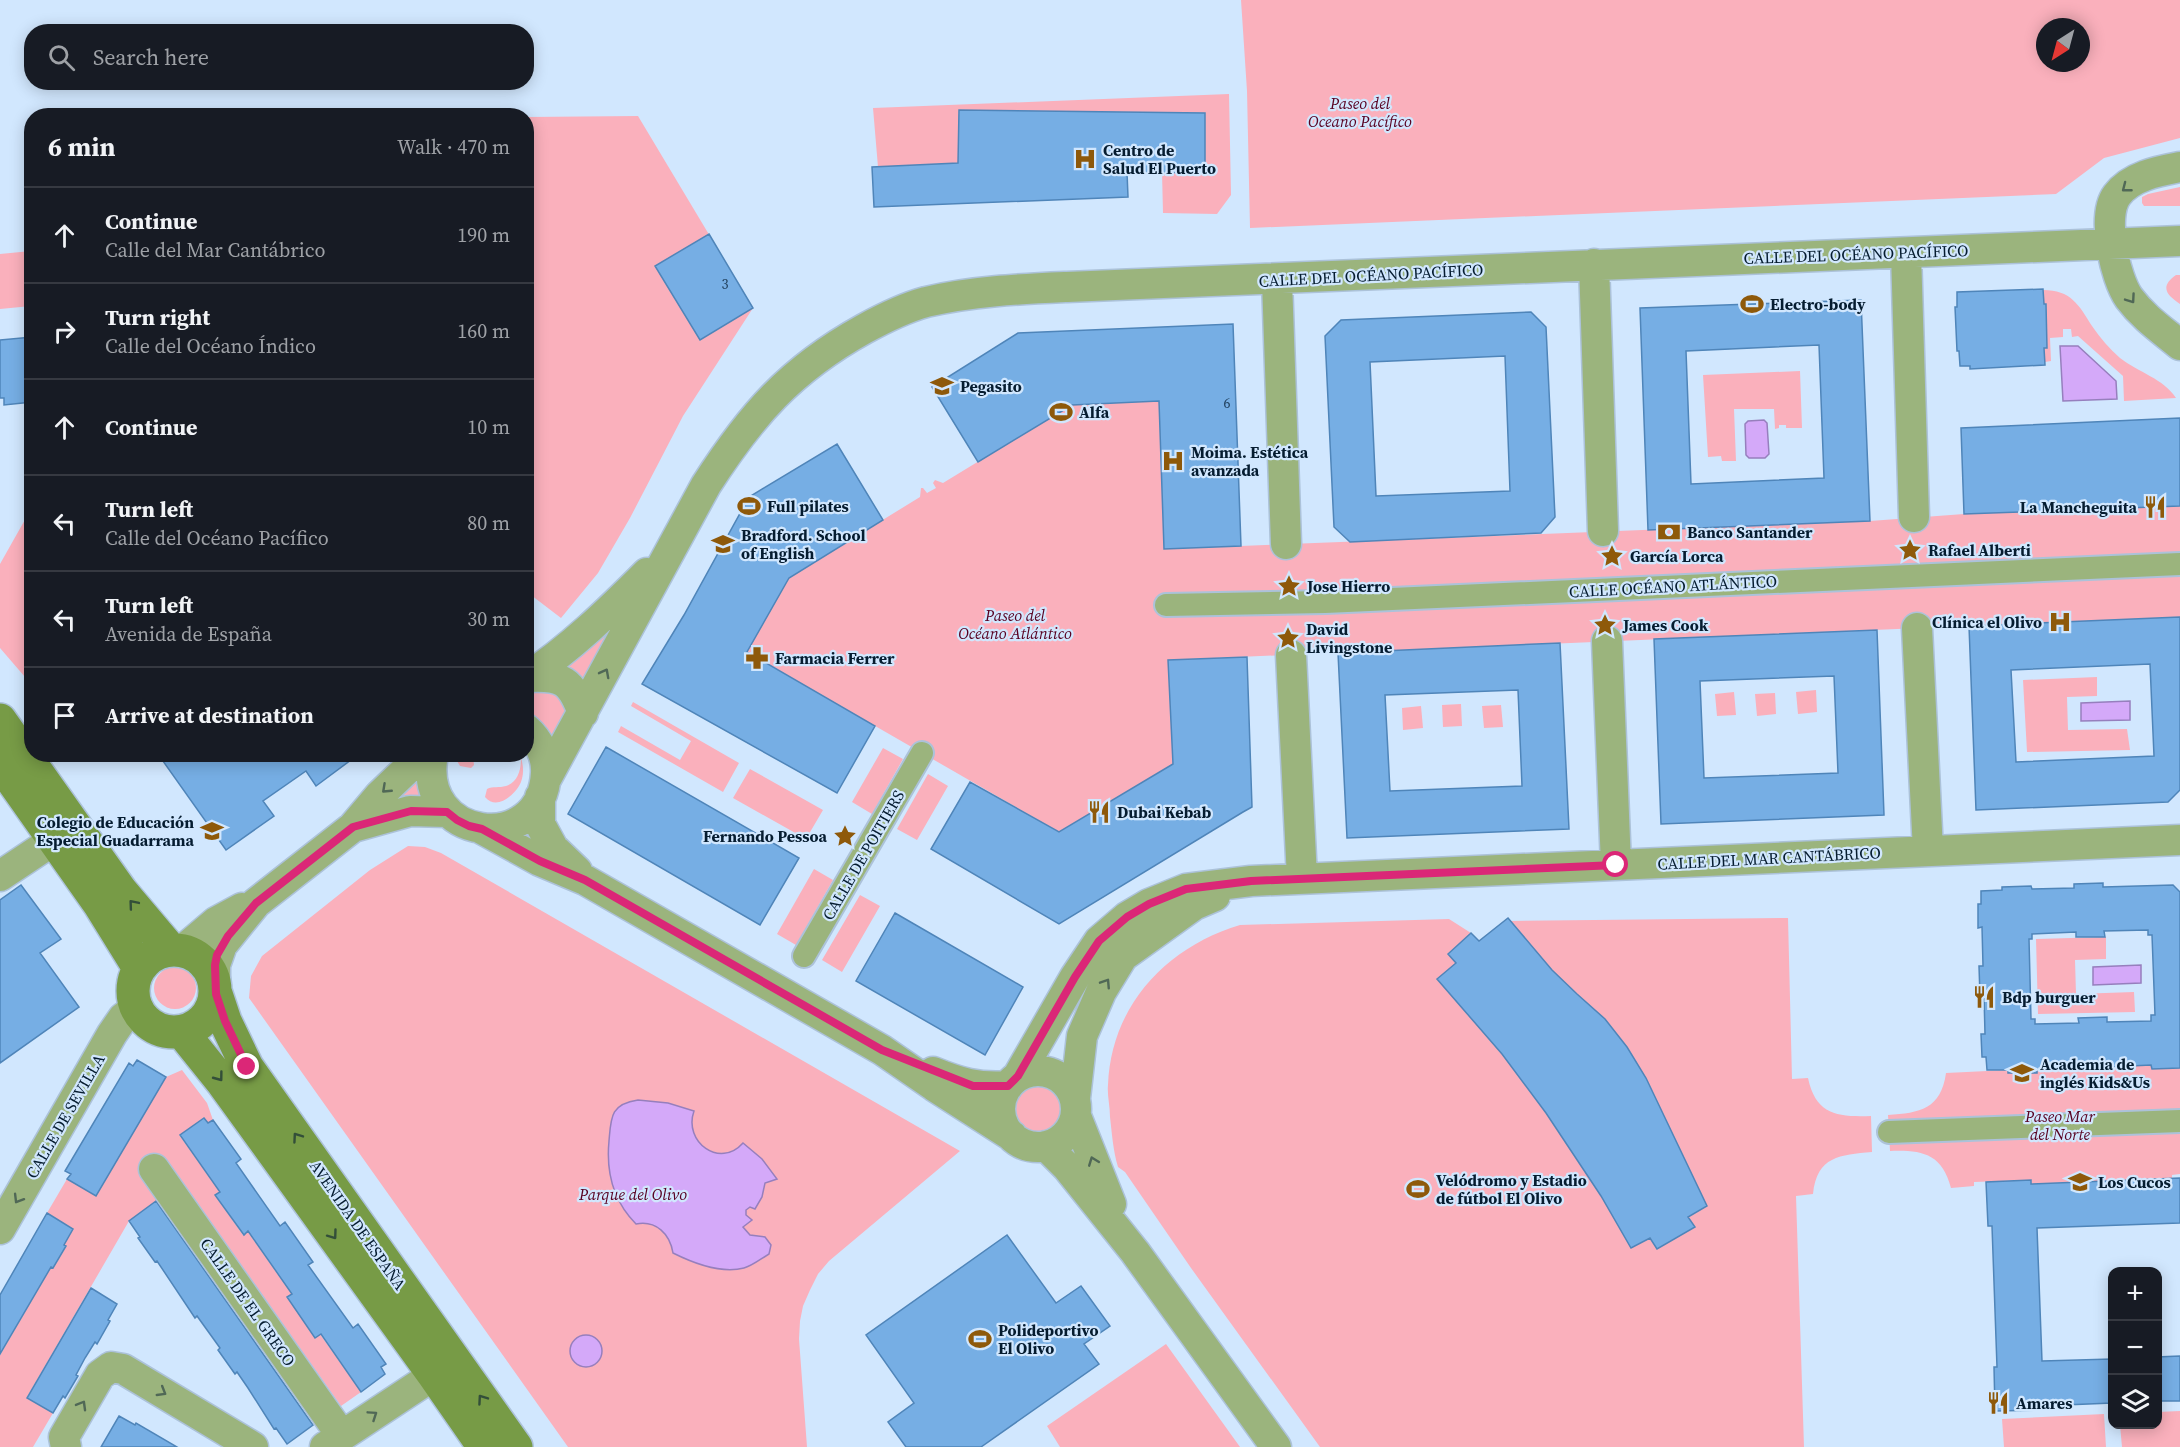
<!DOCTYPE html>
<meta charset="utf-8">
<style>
:root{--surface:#171b24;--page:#242831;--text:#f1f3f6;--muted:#9ea1a6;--line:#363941}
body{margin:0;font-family:"Source Serif 4",serif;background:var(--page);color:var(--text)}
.controls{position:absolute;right:18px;bottom:18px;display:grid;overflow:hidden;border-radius:12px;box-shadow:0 3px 15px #0003}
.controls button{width:54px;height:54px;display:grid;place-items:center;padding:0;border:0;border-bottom:2px solid var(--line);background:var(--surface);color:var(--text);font:30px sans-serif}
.compass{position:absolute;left:2036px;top:18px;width:54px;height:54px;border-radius:50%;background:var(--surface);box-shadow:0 3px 15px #0003;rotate:216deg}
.stop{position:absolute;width:18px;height:18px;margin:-14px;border:4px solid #db2777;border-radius:50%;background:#fff}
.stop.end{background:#db2777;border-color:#fff;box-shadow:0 2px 6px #0008}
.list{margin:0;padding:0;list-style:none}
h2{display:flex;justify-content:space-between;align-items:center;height:78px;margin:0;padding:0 24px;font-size:26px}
h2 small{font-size:20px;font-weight:400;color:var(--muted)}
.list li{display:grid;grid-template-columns:39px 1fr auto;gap:18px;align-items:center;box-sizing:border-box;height:96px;padding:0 24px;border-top:2px solid var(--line)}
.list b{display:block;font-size:22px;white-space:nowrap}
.list p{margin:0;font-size:20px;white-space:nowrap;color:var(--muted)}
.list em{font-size:20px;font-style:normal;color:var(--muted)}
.icon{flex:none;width:33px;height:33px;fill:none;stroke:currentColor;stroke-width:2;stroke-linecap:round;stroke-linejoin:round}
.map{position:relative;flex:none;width:2180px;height:1447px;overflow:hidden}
.search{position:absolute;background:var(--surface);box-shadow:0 3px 15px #0003;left:24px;top:24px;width:510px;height:66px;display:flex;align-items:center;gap:15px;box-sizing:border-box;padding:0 21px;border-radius:24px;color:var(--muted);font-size:22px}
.panel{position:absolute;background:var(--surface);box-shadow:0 3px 15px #0003;left:24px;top:108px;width:510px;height:654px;border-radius:24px}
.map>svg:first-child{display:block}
</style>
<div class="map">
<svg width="2180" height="1447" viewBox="0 0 2180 1447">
<rect width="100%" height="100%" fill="#d1e7fe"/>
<path fill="#fab0bc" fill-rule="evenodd" d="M1241,0H2180V138L2104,158L2056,194L1250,228L1247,91ZM2045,27H2081V63H2045Z
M1229,94L1231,195L1217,214L1163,213L1162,172H1205V113L959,110V142L1043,160L878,167L873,108Z
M638,116L753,308L683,416L630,518L598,573L561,618L527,592V117Z
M2180,187V206H2144L2142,203V197L2148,194Z
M31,251V306L0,309V254Z
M2176,275H2180V304C2167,295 2159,287 2176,275Z
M2043,290C2071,290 2079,305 2092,326C2100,338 2110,349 2120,358C2138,372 2164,379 2176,398L2124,401L2123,376L2078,336L2072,337L2071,329H2063V337L2050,338L2051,361L2045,362L2044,348H2047L2046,304H2043Z
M1800,371L1802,428H1786V425H1779V428L1775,429L1774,409H1734L1736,461H1722L1721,456L1708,457L1703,375Z
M1159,401L1164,549L1870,521L1964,514L2180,506V617L1169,660L1173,764L1059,832L747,652L793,570L798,572L920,497L921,488H923L927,493L936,488L933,483L935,480L943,483L1066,408V405Z
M31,509V684L0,648V564Z
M613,626L586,687L560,672Z
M2097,677V696L2067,697L2068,730L2127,729L2130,750L2027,752L2023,680Z
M544,686L570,702L554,742L541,723L527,711L526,695Z
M1816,690L1817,712L1798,714L1796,692Z
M1734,692L1736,715L1717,716L1715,694Z
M1775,693L1776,714L1757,716L1755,694Z
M633,702L739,763L723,792L618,732L621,726L680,760L691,741L631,706Z
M1461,704L1462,726L1443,727L1442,705Z
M1501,705L1503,727L1484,728L1482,706Z
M1421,706L1423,728L1403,730L1402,708Z
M883,748L903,759L872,814L852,802Z
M460,755H473L474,765L471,768L460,766L457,761Z
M521,758C524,767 524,778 519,786C512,797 496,810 485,797L487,789C493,786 499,788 506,786C518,782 521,770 521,758Z
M750,769L823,810L806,839L733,798Z
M928,774L948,786L917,840L897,829Z
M424,775L430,797L400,798L398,797V793Z
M408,846L425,847L441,853L960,1151L829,1261L818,1274L810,1290L803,1306L800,1321L799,1339L807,1447H568L249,998L251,976L262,956L370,870Z
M814,869L833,880L796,945L777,934Z
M860,895L880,906L842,972L822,960Z
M1508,918L1510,921L1788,918L1792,1079L1808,1078C1816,1115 1837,1117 1871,1116L1872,1152C1840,1155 1817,1156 1813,1194L1796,1196L1804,1447H1320L1191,1268L1125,1172L1118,1167C1113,1150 1112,1134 1110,1117C1110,1106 1107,1095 1108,1085C1111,1005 1167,947 1240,925L1449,919L1471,933L1479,941Z
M2106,937V959L2075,960L2076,994L2134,992L2135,1012L2038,1014L2036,939Z
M154 988a21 21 0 1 1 42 0a21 21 0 1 1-42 0Z
M2151,1065L2152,1069L2180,1068V1174L2172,1175V1178L2031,1184V1180L1974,1182V1186L1951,1188C1942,1153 1921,1150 1890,1151L1888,1115C1920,1113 1941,1109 1946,1073L2008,1070V1073H2037V1069L2080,1067V1071L2109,1070V1067Z
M182,1070L207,1103L213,1120L208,1123L204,1118L180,1136L220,1192L215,1195L243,1235L248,1232L361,1392L341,1406L182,1182L129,1221L27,1397L53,1413L33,1447H0V1355L51,1267L53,1268L66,1247L64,1245L73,1229L47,1213L67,1179L166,1077Z
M1016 1109a24 24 0 1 1 48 0a24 24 0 1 1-48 0Z
M1166,1344L1240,1447H1060L1047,1426Z
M2180,1411V1447H2122L2120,1425L2158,1424V1412Z
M2104,1414L2106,1447H2004L2002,1419Z"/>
<path fill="#d4a9f9" stroke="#967fbd" stroke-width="1.5" d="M2060,346H2078L2116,381L2117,399L2063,401Z
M1764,420L1767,423L1769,454L1765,458H1749L1746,455L1745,424L1748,421Z
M2130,701V720L2081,721V703Z
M2141,965V983L2093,985V967Z
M638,1100L668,1103L694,1111C683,1142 720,1169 743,1143L762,1159L777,1179L765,1183L762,1197L755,1209L750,1207L746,1210V1215L752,1220L743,1227L750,1235L765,1237L771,1245L769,1254C762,1258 752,1266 744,1268C721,1274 693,1263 673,1253C670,1234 656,1220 636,1224C613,1201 606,1172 609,1141C611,1118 610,1104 638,1100Z
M570 1351a16 16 0 1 1 32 0a16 16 0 1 1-32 0Z"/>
<path fill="#76aee4" stroke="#4f85b9" stroke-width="1.5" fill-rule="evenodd" d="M959,110L1205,113V173L1127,172L1128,197L874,207L872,167L958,163Z
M709,234L753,308L700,340L655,266Z
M2043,289L2044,304H2046L2047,348H2044L2045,365L1970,369V366H1960L1959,351H1957L1955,307H1957V292Z
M1861,300L1870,521L1648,530L1640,308ZM1819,345L1824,478L1691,484L1686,351Z
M1531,312L1546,327L1555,517L1541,533L1350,542L1334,527L1325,336L1341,320ZM1505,356L1510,491L1376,496L1370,362Z
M1233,324L1241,546L1164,549L1159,401L1072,405L978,462L932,387L1018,333Z
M32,337V402L4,405V398H0V340Z
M2180,418V506L1964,514L1961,428Z
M837,444L883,520L789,578L747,652L875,726L837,793L642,684L684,615L749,497Z
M2180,617V790L2168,802L1976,810L1969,626ZM2150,664L2154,756L2016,762L2011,670Z
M1877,630L1884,815L1661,824L1654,639ZM1834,676L1838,773L1704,778L1700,681Z
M1560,643L1569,829L1347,838L1338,653ZM1518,690L1522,786L1390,791L1385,695Z
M1247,657L1252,807L1243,812L1059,924L931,849L970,782L1059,832L1173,764L1168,660Z
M606,747L799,858L760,925L568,814Z
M158,754H359L316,786L306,771L263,801L274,816L226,850Z
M2103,883V887L2173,885L2180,892V1068L2152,1069L2151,1065L2109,1067V1070L2080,1071V1067L2037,1069V1073H2008V1070H1987L1986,1057H1982L1981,1034H1985L1984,995L1980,996L1979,966H1983L1982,927L1978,928V904H1981V891L2002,890V887L2031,886L2032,889L2074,888V884ZM2148,930V935H2152L2155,1015H2151V1021L2107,1022V1017L2078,1018L2079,1023L2035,1024V1019H2031L2029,939H2032V934L2076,932V937H2105L2104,931Z
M21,885L61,939L40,953L79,1007L0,1063V900Z
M895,913L1023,987L985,1055L856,981Z
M1508,918L1552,970L1577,994L1605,1019L1627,1047L1646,1078L1707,1206L1688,1217L1695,1227L1657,1249L1650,1238L1631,1248L1601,1196L1546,1113L1502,1054L1437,979L1456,963L1448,954L1471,933L1479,941Z
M137,1060L166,1077L96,1196L67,1179L71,1174L65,1171L129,1063L133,1066Z
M204,1118L208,1123L213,1120L241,1159L236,1163L280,1226L285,1222L313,1262L308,1265L353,1328L358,1324L386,1364L381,1367L385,1374L361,1392L321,1334L315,1338L287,1297L292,1294L248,1231L244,1235L215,1195L220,1192L180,1135Z
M2180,1178V1223L2037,1228L2042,1361L2112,1359V1403L2040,1406V1410L1995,1411L1994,1367H1997L1992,1226H1988L1986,1182L2031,1180V1184Z
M156,1201L313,1425L287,1444L276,1428L274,1429L248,1388L237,1372L235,1374L218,1350L220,1348L197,1316L195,1318L157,1261L155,1262L138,1238L140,1237L129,1221Z
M47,1213L73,1229L64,1245L66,1246L53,1268L51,1267L0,1354V1295Z
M1007,1235L1056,1303L1081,1286L1110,1326L1084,1344L1099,1364L981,1447H906L888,1422L914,1403L866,1335Z
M91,1288L117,1304L108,1320L110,1321L97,1344L95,1342L85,1358L76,1375L78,1376L65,1398L63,1396L53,1413L27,1398Z
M2180,1356V1401H2157V1357Z
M119,1416L135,1425L136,1423L177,1447H101Z"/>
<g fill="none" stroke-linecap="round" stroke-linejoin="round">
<g stroke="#acc2d9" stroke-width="26">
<path id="pedestrian" d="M1166,605L1325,602L2180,564
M804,956L922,753
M1889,1132L2180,1121"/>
</g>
<g stroke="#acc2d9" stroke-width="33">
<path id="minor" d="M2180,167C2159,171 2131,176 2117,195C2101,216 2115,278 2129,298C2144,318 2162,330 2180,345
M1906,253L1914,517
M1594,264L1603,531
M1277,280L1286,544
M1917,628L1928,851
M1607,641L1616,865
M1291,655L1302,878
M528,677C563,675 571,681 583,713
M526,678C571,648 609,611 647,573
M433,754C416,842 542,857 546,773C547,757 539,740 526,729
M546,779L706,485C751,415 790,370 864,329C884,318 904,308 926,302C972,291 1021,289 1067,287L2180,241
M540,797V824L553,848L577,871
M353,827L410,811L447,812
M482,829L540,861L585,880L882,1050L934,1086L1012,1136
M0,876L54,840
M183,950L216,922L242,908
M215,979V965L222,945L256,903L353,827L380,795L423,754
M1000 1109a38 38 0 1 1 76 0a38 38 0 1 1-76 0Z
M933,1072C960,1083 977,1088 1008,1086
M1018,1076L1075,977L1099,941L1127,917L1149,904L1186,889L1251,881L2180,840
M1075,1098L1082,1036L1101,992L1123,956L1194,905L1215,896
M1076,1116L1111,1204
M1046,1146L1067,1167L1135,1252L1276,1447
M154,1169L342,1436
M0,1229L112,1034L123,1018L136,1008
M66,1447L64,1437L100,1375L111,1367L123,1369L253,1447
M325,1447L434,1375"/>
</g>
<g stroke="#acc2d9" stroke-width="36">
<path id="secondary" d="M0,720L121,891L170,949
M0,763L100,905L139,968
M133 991a41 41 0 1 1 82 0a41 41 0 1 1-82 0Z
M216,994L225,1021L247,1067L516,1447
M182,1032L223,1083L434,1375L484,1447"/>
</g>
<use href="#pedestrian" stroke="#9bb47d" stroke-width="22"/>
<use href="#minor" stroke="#9bb47d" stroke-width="30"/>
<use href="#secondary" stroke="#779b46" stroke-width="33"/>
</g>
<defs><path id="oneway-chevron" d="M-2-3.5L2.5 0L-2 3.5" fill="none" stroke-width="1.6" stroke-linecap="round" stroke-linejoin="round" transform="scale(1.5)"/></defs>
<g stroke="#506856">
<use href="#oneway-chevron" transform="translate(2126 188) rotate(142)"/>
<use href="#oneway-chevron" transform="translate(2131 299) rotate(55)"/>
<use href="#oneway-chevron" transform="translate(605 673) rotate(-62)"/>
<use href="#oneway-chevron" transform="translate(386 789) rotate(137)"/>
<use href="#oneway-chevron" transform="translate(1106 983) rotate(-57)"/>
<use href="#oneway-chevron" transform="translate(1093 1161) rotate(-111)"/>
<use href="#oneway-chevron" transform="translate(18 1199) rotate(121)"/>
<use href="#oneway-chevron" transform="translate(162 1392) rotate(31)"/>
<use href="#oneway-chevron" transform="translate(82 1405) rotate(-60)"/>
<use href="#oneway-chevron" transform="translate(373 1415) rotate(-34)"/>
</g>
<g stroke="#334f39">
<use href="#oneway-chevron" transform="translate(133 904) rotate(-130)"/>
<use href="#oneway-chevron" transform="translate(219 1077) rotate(53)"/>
<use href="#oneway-chevron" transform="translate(297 1137) rotate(-125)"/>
<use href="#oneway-chevron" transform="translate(333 1235) rotate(54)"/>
<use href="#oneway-chevron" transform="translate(482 1399) rotate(-125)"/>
</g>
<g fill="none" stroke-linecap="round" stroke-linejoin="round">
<path stroke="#db2777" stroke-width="8" d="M247,1067L225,1021L216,994L215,965L217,955L228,936L256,903L353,827L411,811L447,812L457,820L469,826L482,829L540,861L585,880L882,1050L973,1086H1008L1018,1076L1075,977L1099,941L1127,917L1149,904L1186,889L1251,881L1616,865"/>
</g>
<defs>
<g id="hospital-bare" transform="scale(1.8)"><path d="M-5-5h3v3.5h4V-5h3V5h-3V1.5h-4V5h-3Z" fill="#8e590a" stroke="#d1e7fe" stroke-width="2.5" paint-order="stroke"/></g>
<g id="stadium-bare" transform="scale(1.8)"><path d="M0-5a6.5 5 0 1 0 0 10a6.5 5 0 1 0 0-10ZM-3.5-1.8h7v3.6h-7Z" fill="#8e590a" stroke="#d1e7fe" stroke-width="2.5" paint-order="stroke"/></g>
<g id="school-bare" transform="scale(1.8)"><path d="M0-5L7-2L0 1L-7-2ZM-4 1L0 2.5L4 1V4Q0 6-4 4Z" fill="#8e590a" stroke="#d1e7fe" stroke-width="2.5" paint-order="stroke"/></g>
<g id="restaurant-bare" transform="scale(1.8)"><path d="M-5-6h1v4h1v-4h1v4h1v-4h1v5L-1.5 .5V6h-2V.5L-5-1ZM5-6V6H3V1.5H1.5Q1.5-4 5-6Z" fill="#8e590a" stroke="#d1e7fe" stroke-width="2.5" paint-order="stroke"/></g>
<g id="bank-bare" transform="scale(1.8)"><path d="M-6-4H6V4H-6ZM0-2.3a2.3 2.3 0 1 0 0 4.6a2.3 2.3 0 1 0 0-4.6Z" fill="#8e590a" stroke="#d1e7fe" stroke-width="2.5" paint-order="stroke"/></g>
<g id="sight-bare" transform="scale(1.8)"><path d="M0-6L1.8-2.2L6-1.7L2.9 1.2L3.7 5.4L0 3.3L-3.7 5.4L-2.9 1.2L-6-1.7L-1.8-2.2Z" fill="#8e590a" stroke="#d1e7fe" stroke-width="2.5" paint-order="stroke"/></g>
<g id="pharmacy-bare" transform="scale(1.8)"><path d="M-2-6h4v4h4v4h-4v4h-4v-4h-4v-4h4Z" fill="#8e590a" stroke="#d1e7fe" stroke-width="2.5" paint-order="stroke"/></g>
</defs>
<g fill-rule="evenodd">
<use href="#hospital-bare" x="1085" y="159"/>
<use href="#stadium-bare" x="1752" y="304"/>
<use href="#school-bare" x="942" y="386"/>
<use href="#stadium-bare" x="1061" y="412"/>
<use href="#hospital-bare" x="1173" y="461"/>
<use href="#stadium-bare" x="749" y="506"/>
<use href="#restaurant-bare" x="2155" y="507"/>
<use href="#bank-bare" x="1669" y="532"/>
<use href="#school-bare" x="723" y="544"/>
<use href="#sight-bare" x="1910" y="550"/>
<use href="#sight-bare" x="1612" y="556"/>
<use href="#sight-bare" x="1289" y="586"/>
<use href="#hospital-bare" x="2060" y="622"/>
<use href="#sight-bare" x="1605" y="625"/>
<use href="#sight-bare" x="1288" y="638"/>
<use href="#pharmacy-bare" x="757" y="658"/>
<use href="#restaurant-bare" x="1099" y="812"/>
<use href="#school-bare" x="212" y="831"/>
<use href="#sight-bare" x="845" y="836"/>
<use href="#restaurant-bare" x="1984" y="997"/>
<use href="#school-bare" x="2022" y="1073"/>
<use href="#school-bare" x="2080" y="1182"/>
<use href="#stadium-bare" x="1418" y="1189"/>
<use href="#stadium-bare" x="980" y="1339"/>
<use href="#restaurant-bare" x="1998" y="1403"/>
</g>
<g text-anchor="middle" stroke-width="4.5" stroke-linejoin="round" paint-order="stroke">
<g font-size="14" fill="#21405d">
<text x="725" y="289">3</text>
<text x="1227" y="408">6</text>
</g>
<g font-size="16" font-style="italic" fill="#580021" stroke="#d1e7fe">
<text x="1360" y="109">Paseo del<tspan x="1360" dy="18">Oceano Pacífico</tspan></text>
<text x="1015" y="621">Paseo del<tspan x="1015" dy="18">Océano Atlántico</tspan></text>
<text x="2060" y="1122">Paseo Mar<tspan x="2060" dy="18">del Norte</tspan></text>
<text x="633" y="1200">Parque del Olivo</text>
</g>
<g font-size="16" font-weight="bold" fill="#051c30" stroke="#d1e7fe" text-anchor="start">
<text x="1103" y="156">Centro de<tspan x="1103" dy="18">Salud El Puerto</tspan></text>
<text x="1770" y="310">Electro-body</text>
<text x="960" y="392">Pegasito</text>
<text x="1079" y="418">Alfa</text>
<text x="1191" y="458">Moima. Estética<tspan x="1191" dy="18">avanzada</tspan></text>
<text x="767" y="512">Full pilates</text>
<text x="2137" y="513" text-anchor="end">La Mancheguita</text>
<text x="1687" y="538">Banco Santander</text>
<text x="741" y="541">Bradford. School<tspan x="741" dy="18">of English</tspan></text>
<text x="1928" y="556">Rafael Alberti</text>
<text x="1630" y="562">García Lorca</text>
<text x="1307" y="592">Jose Hierro</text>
<text x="2042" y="628" text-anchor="end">Clínica el Olivo</text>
<text x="1623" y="631">James Cook</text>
<text x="1306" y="635">David<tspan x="1306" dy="18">Livingstone</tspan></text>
<text x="775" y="664">Farmacia Ferrer</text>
<text x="1117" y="818">Dubai Kebab</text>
<text x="194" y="828" text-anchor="end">Colegio de Educación<tspan x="194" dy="18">Especial Guadarrama</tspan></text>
<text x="827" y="842" text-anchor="end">Fernando Pessoa</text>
<text x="2002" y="1003">Bdp burguer</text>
<text x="2040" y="1070">Academia de<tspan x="2040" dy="18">inglés Kids&amp;Us</tspan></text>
<text x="1436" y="1186">Velódromo y Estadio<tspan x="1436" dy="18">de fútbol El Olivo</tspan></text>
<text x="2098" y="1188">Los Cucos</text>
<text x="998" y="1336">Polideportivo<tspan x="998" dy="18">El Olivo</tspan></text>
<text x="2016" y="1409">Amares</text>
</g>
<g font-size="16" fill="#051c30" stroke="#d1e7fe">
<text transform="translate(1856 254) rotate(-2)" y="6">CALLE DEL OCÉANO PACÍFICO</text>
<text transform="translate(1371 275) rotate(-3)" y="6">CALLE DEL OCÉANO PACÍFICO</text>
<text transform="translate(1673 586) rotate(-3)" y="6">CALLE OCÉANO ATLÁNTICO</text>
<text transform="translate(863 855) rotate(-60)" y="6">CALLE DE POITIERS</text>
<text transform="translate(1769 858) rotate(-3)" y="6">CALLE DEL MAR CANTÁBRICO</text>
<text transform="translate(65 1116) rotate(-60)" y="6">CALLE DE SEVILLA</text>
<text transform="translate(358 1225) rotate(55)" y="6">AVENIDA DE ESPAÑA</text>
<text transform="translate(248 1302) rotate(55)" y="6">CALLE DE EL GRECO</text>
</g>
</g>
</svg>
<div class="controls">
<button>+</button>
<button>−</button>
<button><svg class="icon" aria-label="layers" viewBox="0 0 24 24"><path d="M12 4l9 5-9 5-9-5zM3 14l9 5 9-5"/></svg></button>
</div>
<svg class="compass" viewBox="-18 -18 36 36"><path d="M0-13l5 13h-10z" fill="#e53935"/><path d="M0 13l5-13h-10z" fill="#9ea1a6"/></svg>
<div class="stop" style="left:1616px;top:865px"></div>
<div class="stop end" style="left:247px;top:1067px"></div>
<div class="search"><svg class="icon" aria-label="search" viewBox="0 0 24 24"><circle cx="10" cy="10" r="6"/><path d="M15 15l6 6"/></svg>Search here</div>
<section class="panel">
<h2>6 min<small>Walk · 470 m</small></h2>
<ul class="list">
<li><svg class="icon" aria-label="ahead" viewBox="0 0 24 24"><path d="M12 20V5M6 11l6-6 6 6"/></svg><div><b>Continue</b><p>Calle del Mar Cantábrico</p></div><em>190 m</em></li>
<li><svg class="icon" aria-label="right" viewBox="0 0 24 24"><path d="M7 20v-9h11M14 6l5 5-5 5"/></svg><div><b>Turn right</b><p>Calle del Océano Índico</p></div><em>160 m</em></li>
<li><svg class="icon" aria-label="ahead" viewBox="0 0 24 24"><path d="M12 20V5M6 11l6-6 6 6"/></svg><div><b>Continue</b></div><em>10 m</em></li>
<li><svg class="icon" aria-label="left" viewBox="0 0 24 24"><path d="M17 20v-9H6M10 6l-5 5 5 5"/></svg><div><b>Turn left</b><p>Calle del Océano Pacífico</p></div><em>80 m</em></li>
<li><svg class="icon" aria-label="left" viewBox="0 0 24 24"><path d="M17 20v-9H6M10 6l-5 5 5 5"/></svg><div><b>Turn left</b><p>Avenida de España</p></div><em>30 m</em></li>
<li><svg class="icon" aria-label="arrive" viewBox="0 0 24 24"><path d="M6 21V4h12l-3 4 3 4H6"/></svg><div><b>Arrive at destination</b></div></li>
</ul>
</section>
</div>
